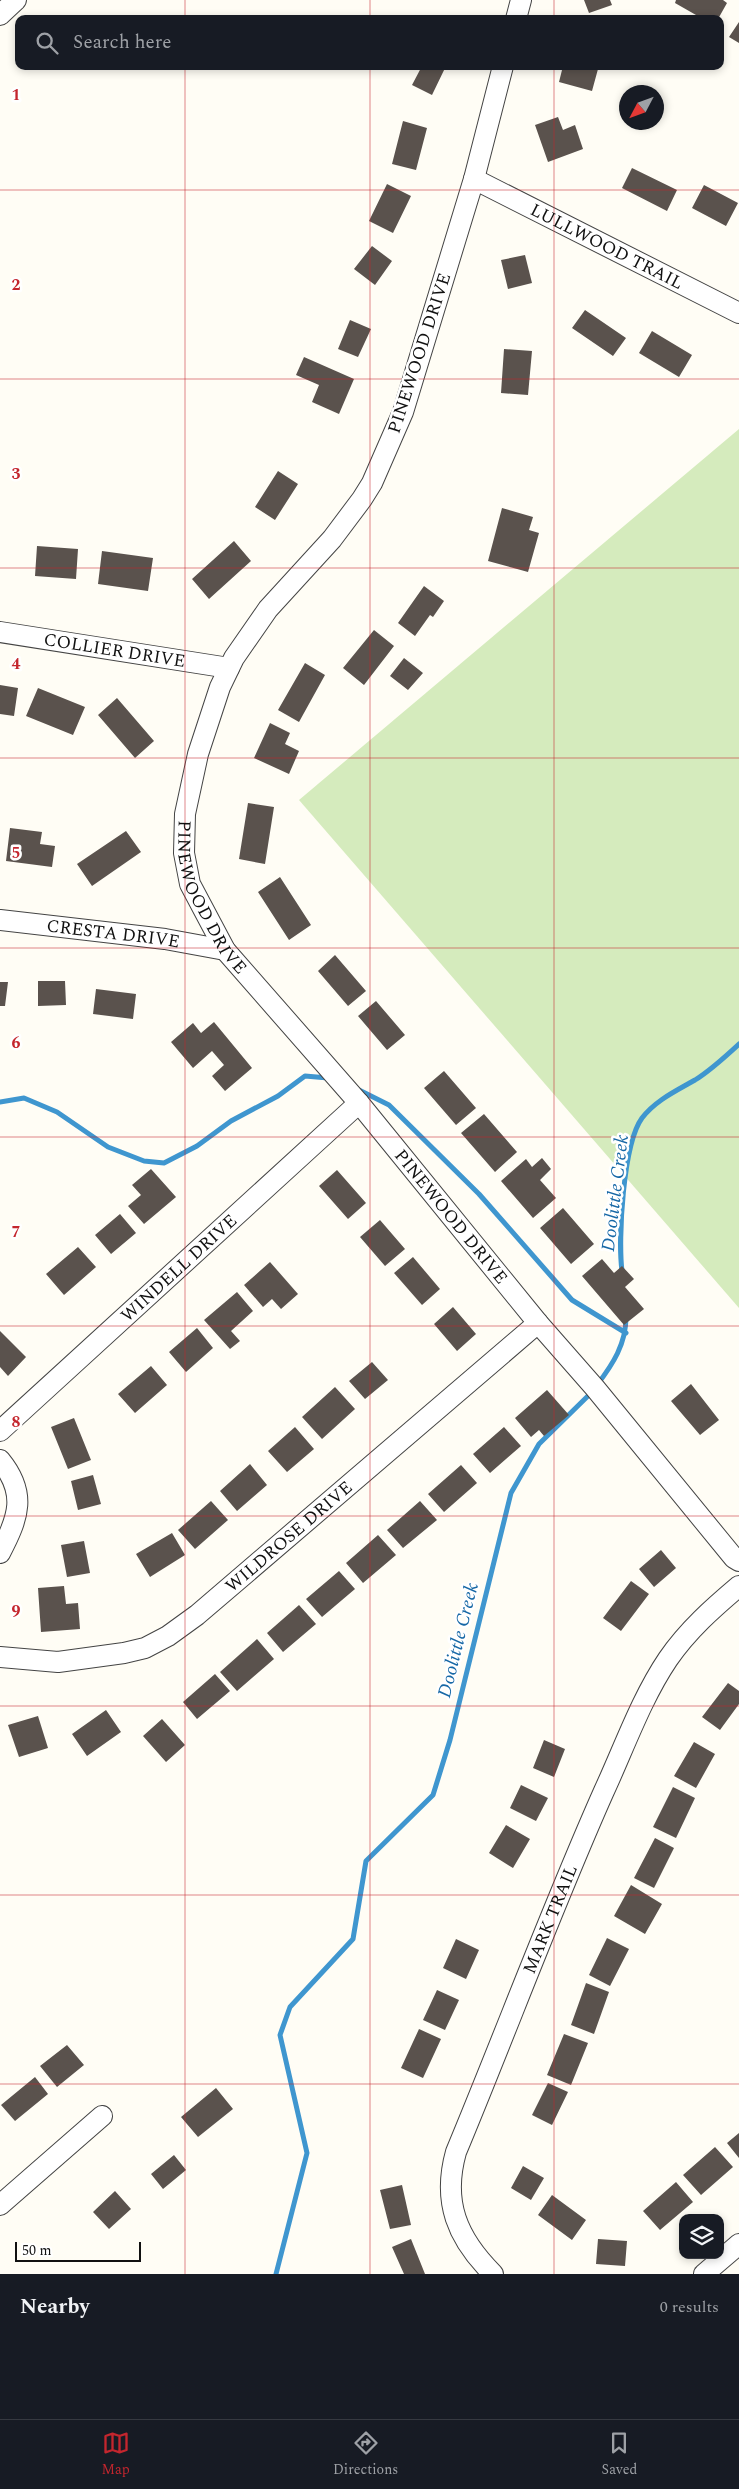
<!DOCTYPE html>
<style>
:root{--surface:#171b24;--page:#20242c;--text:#f1f3f6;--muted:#9ea1a6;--line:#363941;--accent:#c4262e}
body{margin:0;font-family:Spectral,serif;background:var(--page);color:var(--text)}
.controls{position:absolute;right:15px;bottom:15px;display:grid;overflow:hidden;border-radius:10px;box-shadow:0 2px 8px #0003}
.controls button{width:45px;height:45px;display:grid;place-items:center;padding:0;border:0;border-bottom:1px solid var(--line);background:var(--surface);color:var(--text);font:25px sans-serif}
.compass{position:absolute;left:619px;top:85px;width:45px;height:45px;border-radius:50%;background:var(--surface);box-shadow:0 2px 8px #0003;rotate:229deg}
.scale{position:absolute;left:15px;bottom:12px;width:126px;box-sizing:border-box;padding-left:5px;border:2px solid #111;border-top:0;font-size:14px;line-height:18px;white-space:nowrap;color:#111;-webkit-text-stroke:4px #fff;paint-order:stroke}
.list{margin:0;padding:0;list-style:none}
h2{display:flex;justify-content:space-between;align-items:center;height:65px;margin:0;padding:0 20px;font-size:21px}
h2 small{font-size:16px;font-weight:400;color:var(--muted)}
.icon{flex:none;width:28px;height:28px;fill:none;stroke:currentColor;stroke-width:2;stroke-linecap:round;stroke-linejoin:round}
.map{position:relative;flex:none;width:739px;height:2274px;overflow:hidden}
.search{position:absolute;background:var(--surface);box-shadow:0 2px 8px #0003;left:15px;right:15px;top:15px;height:55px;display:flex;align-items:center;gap:12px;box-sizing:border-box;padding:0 18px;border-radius:10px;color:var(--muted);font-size:19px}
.sheet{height:145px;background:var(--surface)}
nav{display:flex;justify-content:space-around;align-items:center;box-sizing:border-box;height:70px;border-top:1px solid var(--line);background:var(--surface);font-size:14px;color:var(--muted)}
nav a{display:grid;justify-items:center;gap:2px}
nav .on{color:var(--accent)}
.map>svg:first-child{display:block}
</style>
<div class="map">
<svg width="739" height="2274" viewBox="0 0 739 2274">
<rect width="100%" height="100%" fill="#fffdf5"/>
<path fill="#d5ebbd" d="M739,429V1308L299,800Z"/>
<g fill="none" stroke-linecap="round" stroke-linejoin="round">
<path stroke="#3f96cf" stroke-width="5" d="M357,1089L389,1105L479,1194L572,1300L626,1333
M0,1102L24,1098L57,1112L108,1147L144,1161L164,1163L197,1146L231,1121L278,1096L305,1076L328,1078
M622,1271C618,1239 623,1144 642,1118C656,1100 676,1091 695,1080C711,1070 725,1057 739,1044
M597,1385C613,1364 626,1344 626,1317
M276,2274L307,2153L280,2035L290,2007L353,1939L366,1861L433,1795L450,1740L511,1493L539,1444L592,1392"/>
</g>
<path fill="#5a524d" d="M584,0H610L612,5L589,13Z
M676,0H723L727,3L718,19H703L675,3Z
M739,22V43L729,37Z
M422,66H446L432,95L412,85Z
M563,66H588L598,69L592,91L559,82Z
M558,117L563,130L575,125L583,149L548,162L535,125Z
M403,121L427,128L416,170L392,164Z
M632,168L677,190L667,211L622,188Z
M387,184L411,196L393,233L369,221Z
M704,185L738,203L726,226L692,208Z
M372,246L392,261L375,285L354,269Z
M525,255L532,283L508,289L501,260Z
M585,310L626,338L613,356L572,328Z
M350,320L371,329L358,357L338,349Z
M652,331L692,355L679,377L639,353Z
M504,349L532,351L528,395L501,393Z
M304,357L354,379L339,414L312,402L319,385L296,375Z
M278,471L298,484L275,520L255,507Z
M502,508L533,517L529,530L539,533L528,572L488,561Z
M234,541L251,561L209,599L192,579Z
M37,546L78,549L76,579L35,576Z
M102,551L153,558L148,591L98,584Z
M424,586L444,601L433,617L430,615L415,636L398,623Z
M374,630L394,646L364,685L343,668Z
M404,658L423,673L408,690L390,676Z
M305,663L325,675L299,722L278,710Z
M0,685L18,688L14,716L0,714Z
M38,688L85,707L73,735L26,716Z
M117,698L154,741L135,758L98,715Z
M270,723L290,733L285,744L299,751L289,774L254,758Z
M248,803L274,807L265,864L239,859Z
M10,828L42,832L40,844L55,846L52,867L6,861Z
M126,831L141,852L92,886L77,864Z
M280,877L311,925L289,940L258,892Z
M335,955L366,991L348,1006L318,971Z
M38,981H65L66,1005L38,1006Z
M0,982H8L5,1006H0Z
M96,989L136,994L133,1019L93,1014Z
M376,1001L405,1035L387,1050L358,1016Z
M214,1022L252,1068L225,1091L212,1076L224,1065L212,1051L193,1068L171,1042L193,1023L201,1033Z
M444,1071L476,1108L456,1125L424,1088Z
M484,1114L517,1152L495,1172L461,1133Z
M542,1158L551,1169L540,1180L556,1198L533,1218L501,1181L526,1159L532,1167Z
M151,1169L176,1197L144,1224L128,1206L141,1195L132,1185Z
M337,1170L366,1203L348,1219L319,1186Z
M563,1208L594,1244L571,1264L540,1228Z
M120,1214L136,1233L111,1254L95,1235Z
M380,1220L405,1249L385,1266L360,1237Z
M78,1247L96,1267L64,1295L46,1274Z
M413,1257L440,1289L422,1305L394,1273Z
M602,1259L614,1273L622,1266L634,1279L625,1287L644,1309L624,1325L582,1276Z
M270,1262L298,1294L281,1309L272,1299L263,1307L244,1285Z
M237,1292L253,1311L231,1331L240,1341L230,1349L204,1320Z
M453,1307L476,1334L457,1351L434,1324Z
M197,1328L213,1348L186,1372L169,1352Z
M0,1331L26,1357L8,1376L0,1367Z
M372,1362L388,1380L365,1399L349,1381Z
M151,1366L167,1385L135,1413L118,1394Z
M691,1384L719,1420L700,1435L671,1401Z
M335,1387L355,1409L322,1439L302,1417Z
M547,1390L569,1415L544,1436L539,1430L531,1437L515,1418Z
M74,1418L91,1460L68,1469L51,1427Z
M295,1427L314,1449L287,1472L268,1451Z
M504,1427L521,1446L490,1473L473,1454Z
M250,1464L267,1485L237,1511L220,1491Z
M461,1465L477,1483L444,1512L428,1494Z
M93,1475L101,1504L78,1510L71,1481Z
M211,1501L228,1520L195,1549L178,1530Z
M420,1501L437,1520L403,1548L387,1530Z
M172,1533L185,1555L150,1577L136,1554Z
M378,1535L396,1555L363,1583L346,1563Z
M84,1541L90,1573L67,1577L61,1545Z
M661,1550L676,1568L654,1587L639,1569Z
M339,1571L355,1589L322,1617L306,1599Z
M631,1581L649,1594L621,1631L603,1618Z
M64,1586L66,1604L78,1603L80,1629L41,1632L38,1588Z
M299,1605L316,1624L283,1652L267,1633Z
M257,1639L274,1659L237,1691L220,1672Z
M215,1674L230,1691L197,1719L183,1702Z
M728,1683L739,1691V1704L720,1730L702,1717Z
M106,1710L121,1732L87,1756L72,1734Z
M38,1716L48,1748L19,1757L8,1725Z
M162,1719L185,1745L166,1762L143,1736Z
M544,1740L565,1749L554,1777L533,1768Z
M694,1742L715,1754L696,1788L674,1776Z
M521,1785L548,1798L536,1821L510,1808Z
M673,1787L695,1798L676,1838L653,1827Z
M506,1825L530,1839L513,1868L489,1853Z
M655,1838L674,1848L654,1888L634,1878Z
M631,1885L662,1904L645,1934L614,1916Z
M607,1938L629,1949L610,1986L589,1975Z
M456,1939L479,1950L466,1979L443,1968Z
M586,1983L609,1992L594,2034L571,2025Z
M437,1990L459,2000L445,2030L423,2020Z
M419,2029L441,2039L423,2078L401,2068Z
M564,2034L588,2043L571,2085L547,2075Z
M67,2045L84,2065L57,2087L40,2066Z
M35,2077L48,2094L15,2121L1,2105Z
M548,2083L568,2092L552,2125L532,2115Z
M216,2088L233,2109L198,2137L181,2117Z
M739,2133V2158L727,2143Z
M715,2147L733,2167L701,2195L683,2175Z
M174,2155L186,2170L163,2189L151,2174Z
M523,2166L544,2178L531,2200L511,2188Z
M676,2182L693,2202L660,2230L643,2211Z
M402,2185L411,2225L390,2229L380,2190Z
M115,2191L131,2209L109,2229L93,2212Z
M552,2195L586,2220L572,2240L538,2215Z
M411,2239L425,2274H404L392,2247Z
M598,2239L627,2241L625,2266L596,2264Z"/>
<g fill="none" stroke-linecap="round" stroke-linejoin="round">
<g stroke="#444" stroke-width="22">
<g id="minor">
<path d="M0,15L16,0"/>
<path d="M516,19L521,0"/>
<path id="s1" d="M503,66L474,179L403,412L372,483L362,499L332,539L268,609L234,658L220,687L198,754L185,814L184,853L190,884L225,950L359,1103L538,1323L595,1388L734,1558L739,1561"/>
<path id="s2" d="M474,179L739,313"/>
<path id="s3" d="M0,632L229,668"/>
<path id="s4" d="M0,920L165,939L225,950"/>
<path id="s5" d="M0,1431L359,1103"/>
<path d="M0,1460C27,1493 19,1517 0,1553"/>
<path id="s6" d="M0,1657L58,1662L124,1653L145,1648L168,1636L197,1615L538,1323"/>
<path d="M0,2205L102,2116"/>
<path id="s7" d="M493,2274C457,2238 442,2202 456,2152C506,2032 551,1910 604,1791C624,1748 641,1699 668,1659C688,1630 713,1608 739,1586"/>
<path d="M704,2274L739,2244"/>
</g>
</g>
<use href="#minor" stroke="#fff" stroke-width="20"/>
</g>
<path fill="none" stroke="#c4262e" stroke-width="1" stroke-opacity="0.55" d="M185,0V19M370,0V19M554,0V19M185,66V2274M370,66V2274M554,66V2274M0,190H739M0,379H739M0,568H739M0,758H739M0,948H739M0,1137H739M0,1326H739M0,1516H739M0,1706H739M0,1895H739M0,2084H739"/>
<g text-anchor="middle" stroke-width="5" stroke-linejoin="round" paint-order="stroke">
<g font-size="18" fill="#111" stroke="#fff">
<text dy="6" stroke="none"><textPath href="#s2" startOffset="149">LULLWOOD TRAIL</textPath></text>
<text transform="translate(419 353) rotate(-72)" y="6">PINEWOOD DRIVE</text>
<text dy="6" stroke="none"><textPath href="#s3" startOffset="116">COLLIER DRIVE</textPath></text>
<text dy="6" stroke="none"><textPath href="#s1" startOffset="915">PINEWOOD DRIVE</textPath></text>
<text dy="6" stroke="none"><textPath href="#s4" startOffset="114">CRESTA DRIVE</textPath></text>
<text dy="6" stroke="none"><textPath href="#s1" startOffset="1320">PINEWOOD DRIVE</textPath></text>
<text dy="6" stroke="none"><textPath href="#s5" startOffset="242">WINDELL DRIVE</textPath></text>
<text dy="6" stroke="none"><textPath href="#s6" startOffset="329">WILDROSE DRIVE</textPath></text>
<text dy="6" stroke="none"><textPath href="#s7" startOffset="386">MARK TRAIL</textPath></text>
</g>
<g font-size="19" font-style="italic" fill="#1768a6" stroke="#fff">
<text transform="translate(614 1193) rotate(-83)" y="7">Doolittle Creek</text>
<text transform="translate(457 1640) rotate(-76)" y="7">Doolittle Creek</text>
</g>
</g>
<g font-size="16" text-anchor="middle" font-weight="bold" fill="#c4262e" stroke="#fff" stroke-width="5" stroke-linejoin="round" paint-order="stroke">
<text x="16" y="100">1</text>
<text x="16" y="290">2</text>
<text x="16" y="479">3</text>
<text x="16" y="669">4</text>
<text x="16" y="858">5</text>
<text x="16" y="1048">6</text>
<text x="16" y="1237">7</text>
<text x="16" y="1427">8</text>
<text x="16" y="1616">9</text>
</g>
</svg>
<div class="controls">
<button><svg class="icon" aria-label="layers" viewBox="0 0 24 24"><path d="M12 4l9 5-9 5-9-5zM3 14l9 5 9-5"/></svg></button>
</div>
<svg class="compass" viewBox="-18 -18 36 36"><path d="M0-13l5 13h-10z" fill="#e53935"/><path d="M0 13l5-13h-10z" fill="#9ea1a6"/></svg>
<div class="scale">50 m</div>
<div class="search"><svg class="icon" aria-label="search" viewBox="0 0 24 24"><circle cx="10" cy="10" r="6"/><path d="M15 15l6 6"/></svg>Search here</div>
</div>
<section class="sheet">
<h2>Nearby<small>0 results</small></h2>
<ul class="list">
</ul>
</section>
<nav>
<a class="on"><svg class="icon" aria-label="map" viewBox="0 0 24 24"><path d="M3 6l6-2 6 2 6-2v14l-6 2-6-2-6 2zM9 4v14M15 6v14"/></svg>Map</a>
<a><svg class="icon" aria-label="directions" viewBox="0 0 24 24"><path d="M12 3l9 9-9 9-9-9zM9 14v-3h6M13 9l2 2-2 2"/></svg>Directions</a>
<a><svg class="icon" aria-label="saved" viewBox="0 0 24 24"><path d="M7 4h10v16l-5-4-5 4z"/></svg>Saved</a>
</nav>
